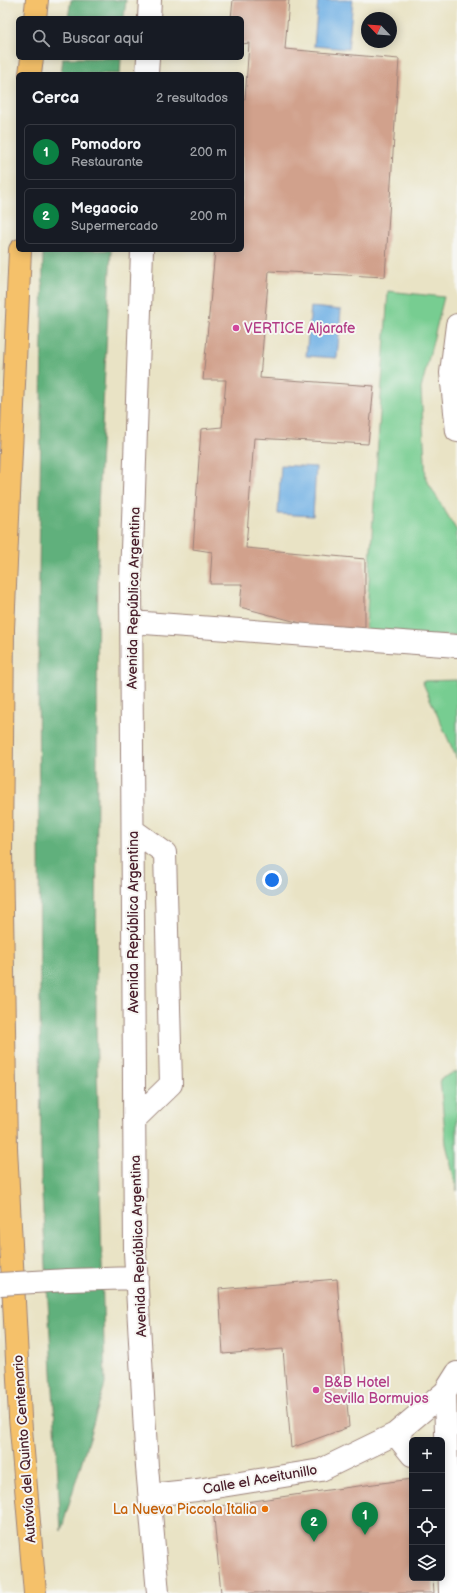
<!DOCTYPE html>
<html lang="es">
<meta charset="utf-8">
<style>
:root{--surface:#171b24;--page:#20242c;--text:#f1f3f6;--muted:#9ea1a6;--line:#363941;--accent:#0b8043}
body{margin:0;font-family:"Balsamiq Sans",sans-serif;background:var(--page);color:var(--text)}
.controls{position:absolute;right:12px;bottom:12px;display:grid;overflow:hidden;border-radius:6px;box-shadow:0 2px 10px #0003}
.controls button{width:36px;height:36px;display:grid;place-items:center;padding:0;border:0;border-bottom:1px solid var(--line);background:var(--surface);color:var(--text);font:20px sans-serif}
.compass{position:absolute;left:361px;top:12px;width:36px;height:36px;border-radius:50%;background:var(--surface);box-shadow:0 2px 10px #0003;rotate:295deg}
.you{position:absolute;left:272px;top:880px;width:14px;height:14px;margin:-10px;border:3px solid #fff;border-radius:50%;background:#1a73e8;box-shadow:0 0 0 6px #1a73e833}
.badge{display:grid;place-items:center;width:26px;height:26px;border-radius:50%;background:var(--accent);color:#fff;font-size:13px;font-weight:700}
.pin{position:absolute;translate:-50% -33px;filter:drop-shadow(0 1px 2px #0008)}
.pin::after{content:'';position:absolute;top:21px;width:14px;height:12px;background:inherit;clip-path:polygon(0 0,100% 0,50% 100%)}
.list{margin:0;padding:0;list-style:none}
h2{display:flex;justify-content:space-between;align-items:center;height:52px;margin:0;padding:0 16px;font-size:17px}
h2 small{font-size:13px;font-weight:400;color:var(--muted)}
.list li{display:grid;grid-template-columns:26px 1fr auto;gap:12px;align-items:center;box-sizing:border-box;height:56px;margin:0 8px 8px;padding:0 8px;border:1px solid var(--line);border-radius:6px}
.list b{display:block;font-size:15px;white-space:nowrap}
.list p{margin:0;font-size:13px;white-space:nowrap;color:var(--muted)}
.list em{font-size:13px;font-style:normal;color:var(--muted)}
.icon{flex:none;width:22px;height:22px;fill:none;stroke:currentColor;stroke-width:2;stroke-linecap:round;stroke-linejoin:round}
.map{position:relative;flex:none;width:457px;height:1593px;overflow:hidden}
.search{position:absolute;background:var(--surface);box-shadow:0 2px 10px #0003;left:16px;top:16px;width:228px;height:44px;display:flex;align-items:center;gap:10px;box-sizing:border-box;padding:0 14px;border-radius:6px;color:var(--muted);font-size:15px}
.panel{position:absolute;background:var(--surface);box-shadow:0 2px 10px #0003;left:16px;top:72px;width:228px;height:180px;border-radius:6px}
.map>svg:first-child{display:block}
</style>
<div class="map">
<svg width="457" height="1593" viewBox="0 0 457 1593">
<rect width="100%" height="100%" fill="#f6f6f2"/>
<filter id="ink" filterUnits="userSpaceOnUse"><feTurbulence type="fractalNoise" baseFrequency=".025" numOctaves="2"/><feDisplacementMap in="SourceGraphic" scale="8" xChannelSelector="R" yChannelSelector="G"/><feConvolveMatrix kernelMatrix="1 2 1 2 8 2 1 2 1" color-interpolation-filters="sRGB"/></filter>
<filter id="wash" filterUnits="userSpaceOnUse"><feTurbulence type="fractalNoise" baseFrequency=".012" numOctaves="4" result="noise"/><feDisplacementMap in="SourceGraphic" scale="16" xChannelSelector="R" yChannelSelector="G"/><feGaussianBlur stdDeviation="0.9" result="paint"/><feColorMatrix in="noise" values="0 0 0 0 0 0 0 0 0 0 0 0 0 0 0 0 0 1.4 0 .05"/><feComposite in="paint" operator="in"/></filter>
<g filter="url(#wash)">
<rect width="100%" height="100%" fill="#e9e3c5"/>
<path fill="#77cd91" stroke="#60765e" d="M388,291L444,297L421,389L426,479L457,531V635L365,640Z
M457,680V759L422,681Z
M457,1071V1191L446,1144L440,1079Z"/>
<path fill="#61b07b" stroke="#566853" d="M71,0H126L124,18H68Z
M63,58H121L120,74H61Z
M43,250H111L98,507L96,1023L105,1384L61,1531L41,1177L38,659Z"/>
<path fill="#71b1e5" stroke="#5e6888" d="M318,0H353L348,49L314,46Z
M311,307L341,310L337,358L306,356Z
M281,465L316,467L313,516L278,514Z"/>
<g id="blocks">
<path fill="#d1a18c" d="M233,0H289L285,49L399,59L385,277L269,271L260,378L374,386L368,444L254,438L246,548L365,559V640L240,607L242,584H210L212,552L193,549L201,429L222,427L226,380H203L215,250H242V99H245L249,43L242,44V18H231Z
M337,1279L349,1427L291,1448L283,1349L223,1354L219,1289Z
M412,1479V1578H433L434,1593H221L213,1507L328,1490Z"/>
</g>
</g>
<g filter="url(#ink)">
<use href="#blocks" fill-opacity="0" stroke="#9a8178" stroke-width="1"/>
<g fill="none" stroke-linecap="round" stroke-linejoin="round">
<g stroke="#9a8178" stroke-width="24">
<path id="minor" d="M149,18L150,0
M147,74L148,58
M142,250L131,580L135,1252L147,1467L158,1593
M457,325L451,373L457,431
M131,622L457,646
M133,830L165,853L171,1084L134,1120
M68,1280L137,1278
M445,1392L450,1593
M395,1434L412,1455
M150,1495L197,1490L321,1470L395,1434L445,1392L457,1373"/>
</g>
<g stroke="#9a8178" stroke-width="24">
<path id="highway" d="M35,18L37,0
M30,74L32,58
M20,250L3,629L1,852L6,1148L20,1417L35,1593"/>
</g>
<use href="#minor" stroke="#fff" stroke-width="22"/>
<use href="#highway" stroke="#f5c16b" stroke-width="22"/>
<g stroke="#9a8178" stroke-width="24" stroke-linecap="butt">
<path id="minor-bridge" d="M0,1284L68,1280"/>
</g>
<use href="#minor-bridge" stroke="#fff" stroke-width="22"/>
</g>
</g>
<g fill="#d1479c" stroke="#f6f6f2" stroke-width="1.5">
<circle cx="236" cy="328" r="4"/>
<circle cx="316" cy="1390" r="4"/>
</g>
<circle fill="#e8710a" stroke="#f6f6f2" stroke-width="1.5" cx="265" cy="1509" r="4"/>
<g text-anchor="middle" stroke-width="4" stroke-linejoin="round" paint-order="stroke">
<g font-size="14" fill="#b23c85" stroke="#f6f6f2" text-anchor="start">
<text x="244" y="333">VERTICE Aljarafe</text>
<text x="324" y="1387">B&amp;B Hotel<tspan x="324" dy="16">Sevilla Bormujos</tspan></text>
</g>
<g font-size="14" fill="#4a1f2b" stroke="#f6f6f2">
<text transform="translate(133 598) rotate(-89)" y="5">Avenida República Argentina</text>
<text transform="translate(133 922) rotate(-90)" y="5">Avenida República Argentina</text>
<text transform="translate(138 1246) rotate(-92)" y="5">Avenida República Argentina</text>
<text transform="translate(24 1449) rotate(-94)" y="5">Autovía del Quinto Centenario</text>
<text transform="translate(260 1479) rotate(-10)" y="5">Calle el Aceitunillo</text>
</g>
<g font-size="14" fill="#c56008" stroke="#f6f6f2" text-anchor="end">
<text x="257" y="1514">La Nueva Piccola Italia</text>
</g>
</g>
</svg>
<div class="controls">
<button>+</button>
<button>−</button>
<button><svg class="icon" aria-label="locate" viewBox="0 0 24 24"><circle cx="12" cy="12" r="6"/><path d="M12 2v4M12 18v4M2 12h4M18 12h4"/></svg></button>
<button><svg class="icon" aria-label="layers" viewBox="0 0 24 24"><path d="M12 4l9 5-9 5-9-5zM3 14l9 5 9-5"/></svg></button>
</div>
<svg class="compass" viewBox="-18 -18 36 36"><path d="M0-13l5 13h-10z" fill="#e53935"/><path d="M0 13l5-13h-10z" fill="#9ea1a6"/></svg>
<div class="you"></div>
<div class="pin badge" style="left:365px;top:1535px">1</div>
<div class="pin badge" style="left:314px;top:1542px">2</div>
<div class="search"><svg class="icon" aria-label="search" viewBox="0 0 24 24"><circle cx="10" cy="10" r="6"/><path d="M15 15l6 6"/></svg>Buscar aquí</div>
<section class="panel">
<h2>Cerca<small>2 resultados</small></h2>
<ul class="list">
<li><span class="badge">1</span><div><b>Pomodoro</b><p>Restaurante</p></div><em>200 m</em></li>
<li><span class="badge">2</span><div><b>Megaocio</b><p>Supermercado</p></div><em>200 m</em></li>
</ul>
</section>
</div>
